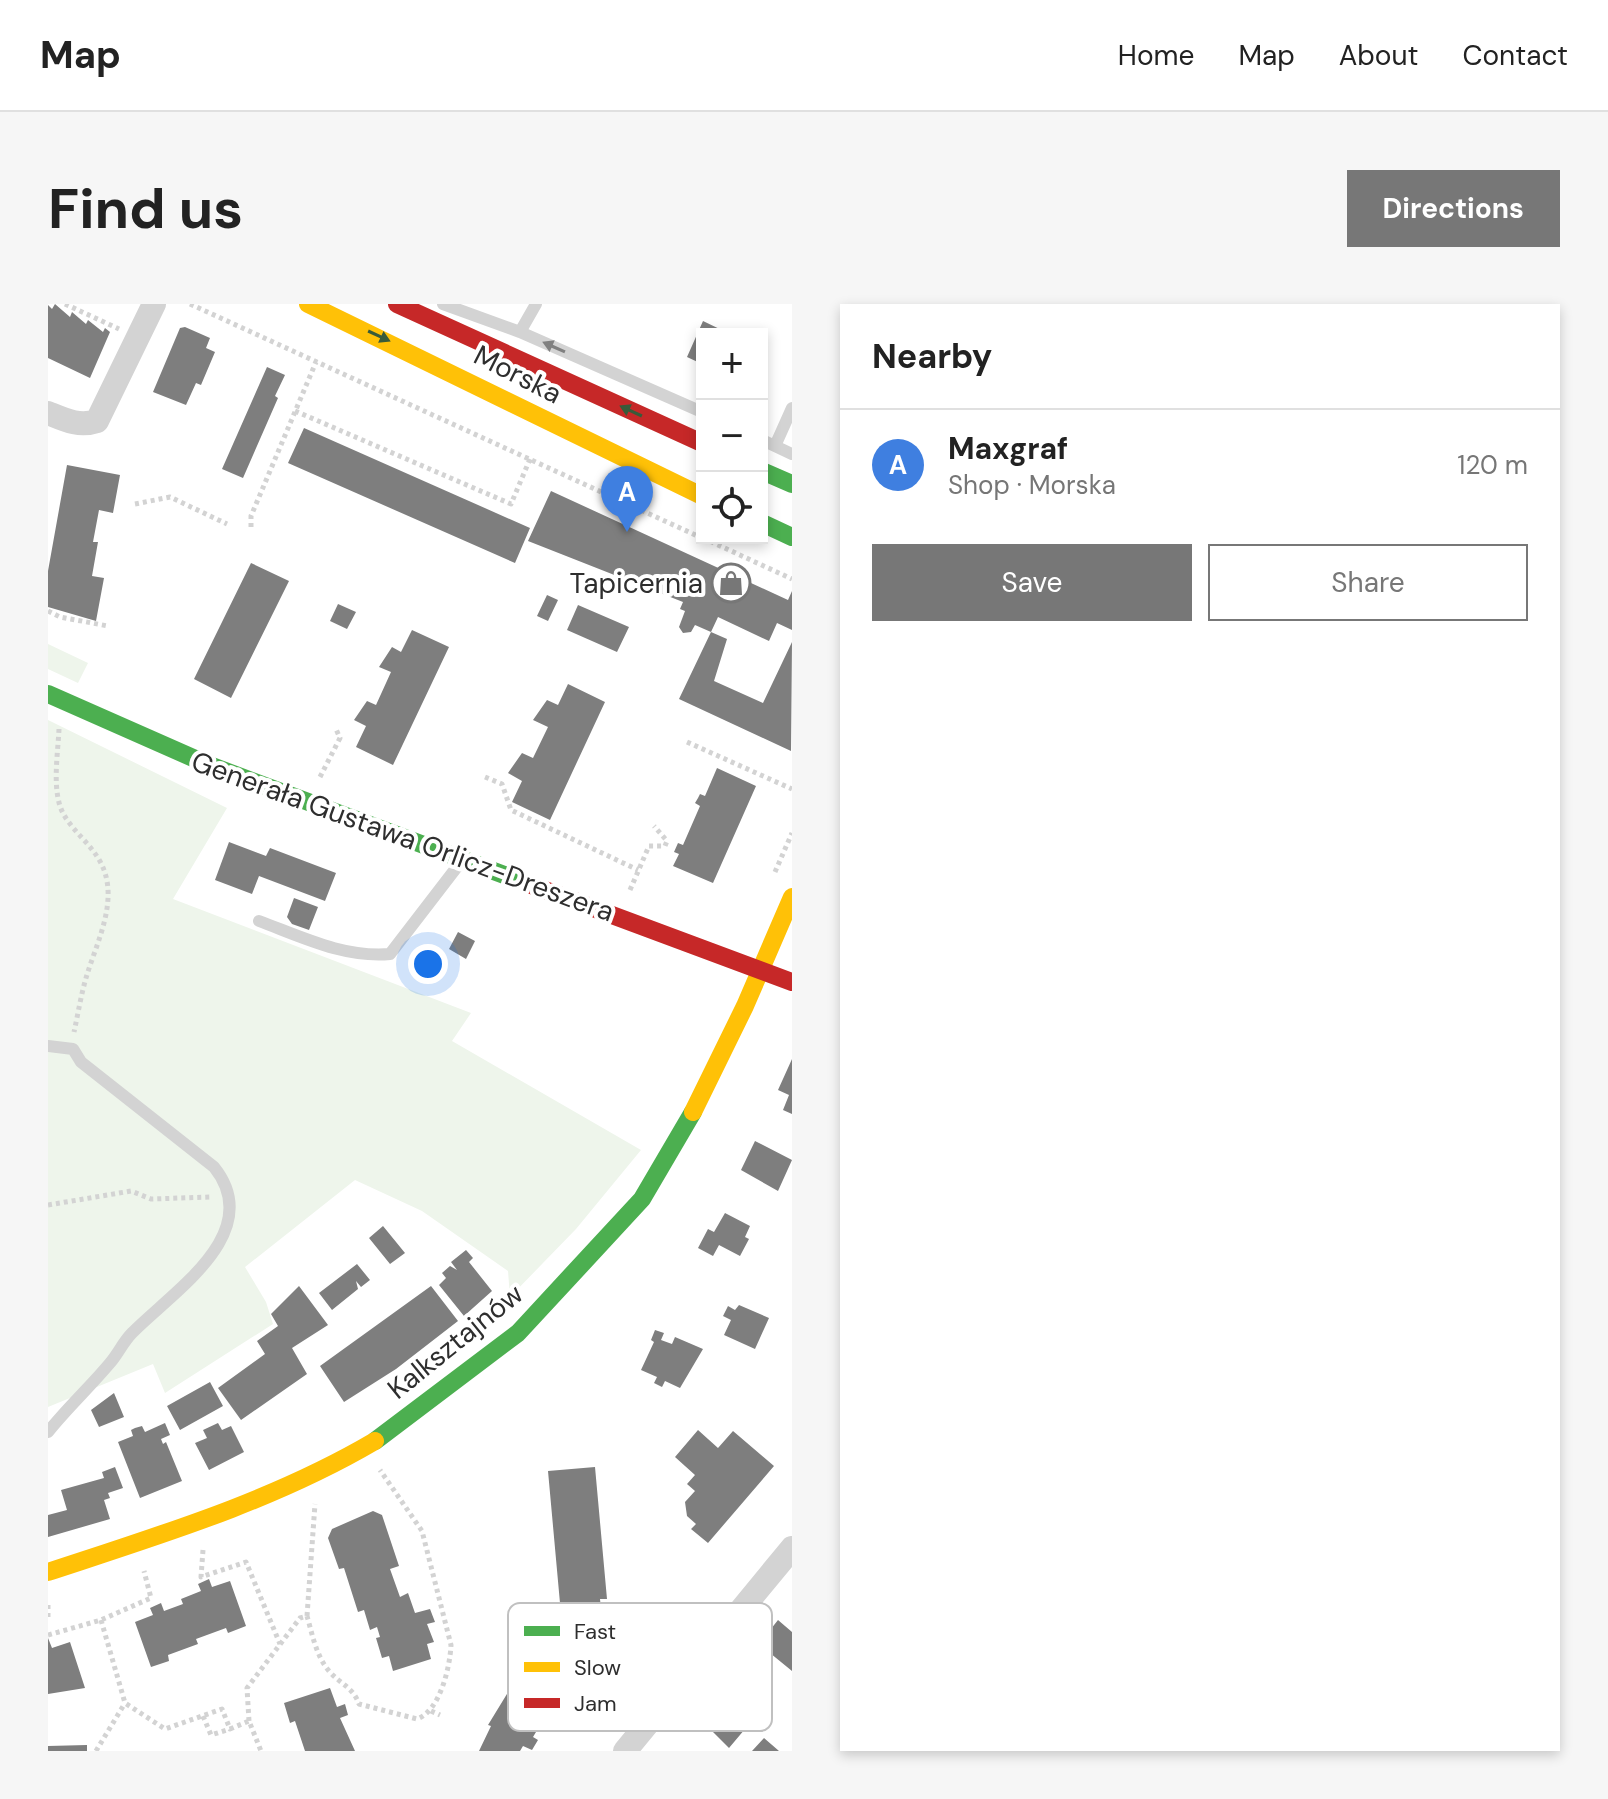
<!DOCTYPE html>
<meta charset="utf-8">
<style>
:root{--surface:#fff;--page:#f6f6f6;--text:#222;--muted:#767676;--line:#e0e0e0;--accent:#777}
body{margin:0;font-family:"DM Sans",sans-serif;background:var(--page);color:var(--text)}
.controls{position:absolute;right:24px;top:24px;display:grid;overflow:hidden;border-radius:0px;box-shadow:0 4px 12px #0003}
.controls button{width:72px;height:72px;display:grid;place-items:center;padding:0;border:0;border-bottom:2px solid var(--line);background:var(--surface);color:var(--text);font:40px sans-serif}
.you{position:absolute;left:380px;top:660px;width:28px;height:28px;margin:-20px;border:6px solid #fff;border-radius:50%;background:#1a73e8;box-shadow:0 0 0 12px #1a73e833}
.badge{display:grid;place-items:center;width:52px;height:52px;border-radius:50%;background:var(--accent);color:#fff;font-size:26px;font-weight:700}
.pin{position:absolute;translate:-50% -66px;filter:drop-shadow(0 2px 4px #0008)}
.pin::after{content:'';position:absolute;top:42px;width:28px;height:24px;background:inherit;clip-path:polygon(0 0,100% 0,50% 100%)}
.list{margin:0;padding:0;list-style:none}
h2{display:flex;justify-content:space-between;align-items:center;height:104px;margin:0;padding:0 32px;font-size:34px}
h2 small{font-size:26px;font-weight:400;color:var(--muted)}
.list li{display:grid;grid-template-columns:52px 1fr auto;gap:24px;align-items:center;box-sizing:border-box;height:112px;padding:0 32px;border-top:2px solid var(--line)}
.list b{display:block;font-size:30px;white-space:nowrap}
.list p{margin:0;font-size:26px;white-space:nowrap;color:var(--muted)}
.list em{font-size:26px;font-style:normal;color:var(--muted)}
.actions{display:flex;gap:16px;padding:24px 32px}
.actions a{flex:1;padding:18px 0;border:2px solid var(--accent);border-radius:0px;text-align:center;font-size:28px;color:var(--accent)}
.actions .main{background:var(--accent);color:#fff}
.icon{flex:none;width:44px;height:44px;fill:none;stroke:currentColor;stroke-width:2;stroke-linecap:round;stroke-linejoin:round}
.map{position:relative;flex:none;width:744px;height:1447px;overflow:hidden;border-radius:0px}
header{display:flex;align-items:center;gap:48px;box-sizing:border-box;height:112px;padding:0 40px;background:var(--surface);border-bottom:2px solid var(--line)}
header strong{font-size:38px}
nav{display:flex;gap:44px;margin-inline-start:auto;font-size:28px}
.intro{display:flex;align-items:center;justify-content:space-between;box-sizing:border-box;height:192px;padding:0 48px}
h1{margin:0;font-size:56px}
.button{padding:20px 36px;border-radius:0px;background:var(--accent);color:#fff;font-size:28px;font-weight:700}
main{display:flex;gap:48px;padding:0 48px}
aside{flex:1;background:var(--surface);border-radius:0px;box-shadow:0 4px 12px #0003}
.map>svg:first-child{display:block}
</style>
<header>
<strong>Map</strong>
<nav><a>Home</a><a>Map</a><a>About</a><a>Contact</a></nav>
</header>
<div class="intro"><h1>Find us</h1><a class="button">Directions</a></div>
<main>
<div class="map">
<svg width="744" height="1447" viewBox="0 0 744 1447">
<rect width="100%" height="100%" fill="#fff"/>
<path fill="#eef5eb" d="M0,340L40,359L30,379L0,365Z
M0,416L179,504L125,595L423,709L404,737L593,846L528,925L462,993L460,967L374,907L307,876L197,963L218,998L225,1020L117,1089L105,1060L0,1103Z"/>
<path fill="#7e7e7e" d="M7,0L22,13L24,8L38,20L40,16L55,28L57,24L62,28L42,74L0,54V1L4,5Z
M655,17L682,30H654V60L639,53Z
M137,23L162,34L158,44L167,48L153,81L148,79L138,101L105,88L132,24Z
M219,63L237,71L227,92L230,94L195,174L174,165Z
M256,124L482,224L467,259L240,159Z
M19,161L72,171L65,209L51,206L45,238H50L44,272L56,274L48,317L0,303V267Z
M503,187L740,296L744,287V326L729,319L721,337L670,313L663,328L647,321L643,328L635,329L631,323L637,307L632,305L635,298L480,237Z
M203,259L241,277L183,394L146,375Z
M499,291L510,296L500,317L489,312Z
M290,300L308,308L299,325L282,317Z
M530,301L581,323L569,348L519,326Z
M364,326L401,343L345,461L308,443L318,422L306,416L319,397L328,401L343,368L331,363L344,343L353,348Z
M663,328L679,335L666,377L715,399L744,338L743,447L631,395Z
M520,380L557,398L502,516L464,498L474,477L460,469L474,449L485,454L500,423L485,416L499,396L510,401Z
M669,464L708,482L665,579L625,562L631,550L626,548L630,539L635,541L652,502L647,499L650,494L652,490L657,492Z
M181,538L218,552L222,544L288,569L277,597L211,572L204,590L167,576Z
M246,594L270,603L261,626L244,620L239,613Z
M410,628L427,637L418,655L401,645Z
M744,755V810L735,806L741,791L730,786Z
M707,837L744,856L730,887L693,866Z
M677,909L702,922L697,933L701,935L692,952L671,941L665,952L650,944L660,925L666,928Z
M335,922L357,949L342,960L321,934Z
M418,946L425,954L421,958L444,987L416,1012L391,981L398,974L394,969L402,962L409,966L403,958Z
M309,960L322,976L313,983L308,977L310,985L284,1006L271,989Z
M251,982L280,1021L244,1044L259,1070L193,1116L170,1084L217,1050L209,1037L230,1022L223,1010Z
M383,982L410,1017L348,1065L296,1098L272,1062Z
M691,1001L721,1014L707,1045L676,1031L683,1016L675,1012L680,1002L687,1006Z
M607,1026L616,1029L613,1036L624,1040L627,1033L655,1045L632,1084L617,1077L614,1083L606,1079L609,1073L593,1066L606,1038L603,1036Z
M162,1078L175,1102L132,1126L119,1102Z
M66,1089L76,1113L51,1123L43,1106Z
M117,1119L122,1131L113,1135L115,1140L118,1138L134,1177L92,1194L70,1138L85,1132L83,1126L87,1124L94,1122L97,1128Z
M170,1119L174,1126L183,1122L196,1148L161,1166L147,1139L159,1134L155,1126Z
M650,1126L670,1144L685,1127L726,1162L660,1239L643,1225L648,1220L639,1212L637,1198L647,1187L639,1180L647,1171L627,1153Z
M67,1163L75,1184L60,1189L62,1194L56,1196L62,1215L0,1233V1211L19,1206L13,1186L56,1174L54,1168Z
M547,1163L559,1295H552L554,1313H557L559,1335L581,1333L582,1346L560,1348L563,1380L523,1383L517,1325L507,1326L506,1320L517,1317L515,1299H512L500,1167Z
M325,1207L334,1211L351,1262L342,1265L352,1293L360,1289L367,1309L382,1305L387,1318L379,1320L386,1338L379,1340L383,1355L345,1367L341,1352L334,1354L328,1334L332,1333L329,1323L322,1326L316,1306L310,1308L296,1264L291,1265L280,1234L284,1225Z
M161,1275L164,1283L182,1277L198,1322L180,1329L178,1324L148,1335L150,1340L120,1351L121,1357L103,1363L87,1318L105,1311L102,1304L113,1299L116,1307L135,1300L133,1295L153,1287L150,1280Z
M730,1316L744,1328V1367L711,1340Z
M0,1334L4,1344L22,1338L37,1384L0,1390Z
M690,1364L713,1380L711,1382L724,1393L681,1444L649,1412Z
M465,1380L503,1403L485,1433L490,1436L484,1446L475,1442L472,1447H431L443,1422L440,1421Z
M282,1384L289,1403L297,1400L300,1411L292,1414L307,1447H257L247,1417L242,1419L236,1399Z
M716,1434L731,1447H704Z
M39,1441V1447H0V1442Z"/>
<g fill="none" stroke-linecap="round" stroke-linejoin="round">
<path stroke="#d3d3d3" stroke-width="5" stroke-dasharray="4 4" stroke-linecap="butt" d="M17,0L71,25
M142,0L654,234
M247,107L463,200L482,155
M87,200L122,193L179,220
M203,223V212L268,58
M655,234L744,275
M0,307L12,313L60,322
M11,425C10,450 3,489 16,511C27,530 48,544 56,566C69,601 48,640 38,674C33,691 30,710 26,728
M639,438L744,485
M272,473L292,434L287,423
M437,473L454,480L463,506L590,566
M727,568L744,529
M582,586L601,542H617L619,537L606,522
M0,901L83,887L103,895L162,893
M155,1246L153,1273L198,1258L232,1340
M0,1301V1313
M259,1312L267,1200
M53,1316L77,1399L117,1425L174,1405L182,1425L201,1417L213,1447
M0,1331L53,1316L103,1294L96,1267
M383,1407L392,1411
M155,1412L163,1431L182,1425
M201,1417L199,1384L252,1314L259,1312C264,1329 268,1352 281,1367C292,1380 305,1383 311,1400L369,1415C392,1407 402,1363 403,1341L374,1227L332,1166
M48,1447L77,1399"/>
<path stroke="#d3d3d3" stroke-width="12" d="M395,0L472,28L654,108
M472,28L488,0
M714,136L744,150
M727,142L744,104
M211,617C254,633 296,654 342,650L412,559
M0,742L25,745L33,758L166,863C219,929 124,988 84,1029C75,1038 70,1050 62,1059C42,1083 19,1104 0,1128"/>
<path stroke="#d3d3d3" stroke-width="24" d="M0,109C17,116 31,123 49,117L106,0
M577,1447L744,1244"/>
<path stroke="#4caf50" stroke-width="18" d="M714,167L744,180
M714,219L744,233
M0,390L161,461L478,579
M327,1137L470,1029L594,895L645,808"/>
<path stroke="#ffc107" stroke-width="18" d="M260,0L654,192
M645,808L697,702L744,593
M0,1268C112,1231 225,1197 327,1137"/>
<path stroke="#c62828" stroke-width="18" d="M349,0L654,139
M478,579L744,678"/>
</g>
<defs><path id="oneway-solid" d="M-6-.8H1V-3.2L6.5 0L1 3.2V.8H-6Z" transform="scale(2)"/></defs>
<g fill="#385b3a">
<use href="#oneway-solid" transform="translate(331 32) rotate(25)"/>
<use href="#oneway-solid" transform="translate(583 107) rotate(-155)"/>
</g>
<use fill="#808080" href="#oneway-solid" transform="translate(506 43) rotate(-156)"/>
<defs>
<g id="shop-ring" transform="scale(2)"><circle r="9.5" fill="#fff" stroke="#777" stroke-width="1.5"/><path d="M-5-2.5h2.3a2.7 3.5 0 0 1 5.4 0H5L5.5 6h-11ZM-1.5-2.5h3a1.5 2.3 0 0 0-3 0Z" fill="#777"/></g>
</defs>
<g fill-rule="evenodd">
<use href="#shop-ring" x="683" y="279"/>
</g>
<g text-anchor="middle" stroke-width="8" stroke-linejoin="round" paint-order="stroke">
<g font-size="28" fill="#2e2e2e" stroke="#fff">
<text transform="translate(470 70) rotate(27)" y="10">Morska</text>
<text transform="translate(355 532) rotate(20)" y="10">Generała Gustawa Orlicz-Dreszera</text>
<text transform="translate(407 1037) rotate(-39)" y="10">Kalksztajnów</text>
</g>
<g font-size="28" fill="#2e2e2e" stroke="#fff" text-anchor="end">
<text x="655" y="289">Tapicernia</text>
</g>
</g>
<rect x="460" y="1299" width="264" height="128" rx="12" fill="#fff" stroke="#c0c0c0" stroke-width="2"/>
<rect x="476" y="1322" width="36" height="10" fill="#4caf50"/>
<rect x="476" y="1358" width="36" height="10" fill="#ffc107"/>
<rect x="476" y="1394" width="36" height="10" fill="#c62828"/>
<g font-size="22" fill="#2e2e2e">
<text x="526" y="1335">Fast</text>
<text x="526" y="1371">Slow</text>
<text x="526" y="1407">Jam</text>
</g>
</svg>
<div class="controls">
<button>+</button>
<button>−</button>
<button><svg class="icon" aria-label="locate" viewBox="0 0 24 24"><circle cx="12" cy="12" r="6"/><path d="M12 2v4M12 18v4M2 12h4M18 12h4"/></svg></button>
</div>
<div class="you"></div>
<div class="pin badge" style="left:579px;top:228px;background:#3f7fe0">A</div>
</div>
<aside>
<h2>Nearby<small></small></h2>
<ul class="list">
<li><span class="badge" style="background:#3f7fe0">A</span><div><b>Maxgraf</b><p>Shop · Morska</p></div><em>120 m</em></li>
</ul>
<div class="actions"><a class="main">Save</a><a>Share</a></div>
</aside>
</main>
